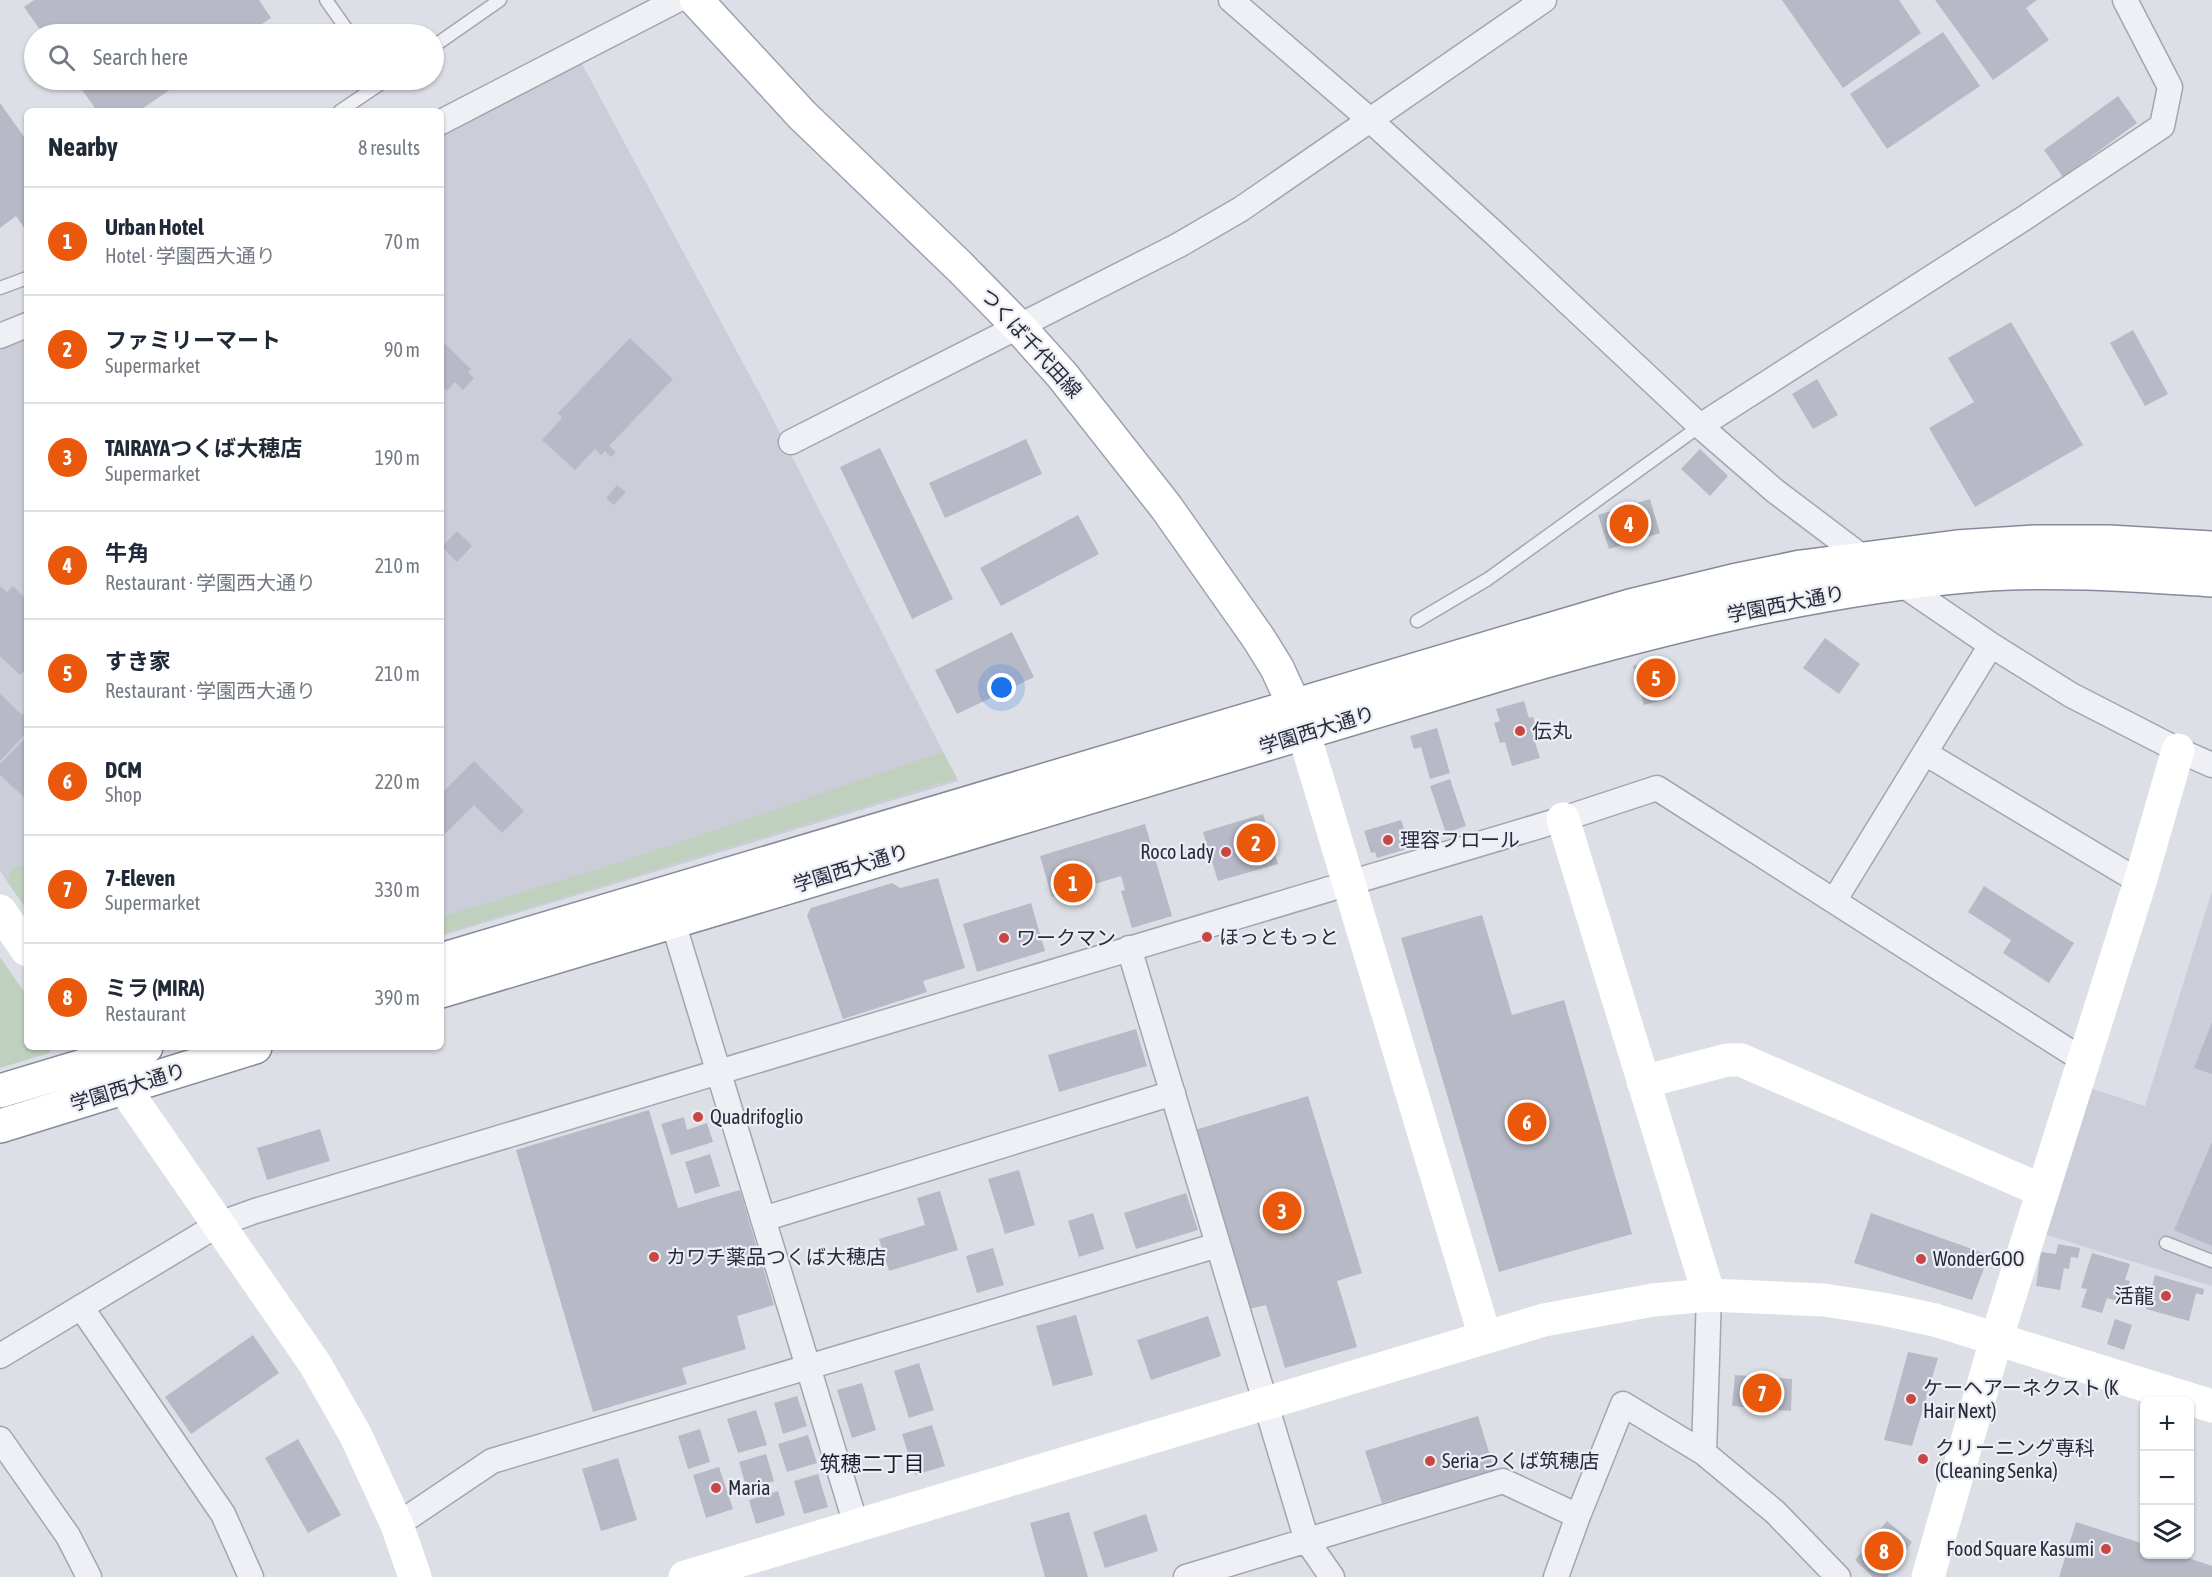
<!DOCTYPE html>
<meta charset="utf-8">
<style>
:root{--surface:#fff;--page:#f6f6f7;--text:#1f2937;--muted:#747a83;--line:#e0e1e3;--accent:#ea580c}
body{margin:0;font-family:"Asap Condensed","Noto Sans JP",sans-serif;background:var(--page);color:var(--text)}
.controls{position:absolute;right:18px;bottom:18px;display:grid;overflow:hidden;border-radius:9px;box-shadow:0 2px 4px #0004}
.controls button{width:54px;height:54px;display:grid;place-items:center;padding:0;border:0;border-bottom:2px solid var(--line);background:var(--surface);color:var(--text);font:30px sans-serif}
.you{position:absolute;left:1002px;top:688px;width:21px;height:21px;margin:-15px;border:4px solid #fff;border-radius:50%;background:#1a73e8;box-shadow:0 0 0 9px #1a73e833}
.badge{display:grid;place-items:center;width:39px;height:39px;border-radius:50%;background:var(--accent);color:#fff;font-size:20px;font-weight:700}
.pin{position:absolute;translate:-50% -50%;border:3px solid #fff;box-shadow:0 2px 6px #0006}
.list{margin:0;padding:0;list-style:none}
h2{display:flex;justify-content:space-between;align-items:center;height:78px;margin:0;padding:0 24px;font-size:26px}
h2 small{font-size:20px;font-weight:400;color:var(--muted)}
.list li{display:grid;grid-template-columns:39px 1fr auto;gap:18px;align-items:center;box-sizing:border-box;height:108px;padding:0 24px;border-top:2px solid var(--line)}
.list b{display:block;font-size:22px;white-space:nowrap}
.list p{margin:0;font-size:20px;white-space:nowrap;color:var(--muted)}
.list em{font-size:20px;font-style:normal;color:var(--muted)}
.icon{flex:none;width:33px;height:33px;fill:none;stroke:currentColor;stroke-width:2;stroke-linecap:round;stroke-linejoin:round}
.map{position:relative;flex:none;width:2212px;height:1577px;overflow:hidden}
.search{position:absolute;background:var(--surface);box-shadow:0 2px 4px #0004;left:24px;top:24px;width:420px;height:66px;display:flex;align-items:center;gap:15px;box-sizing:border-box;padding:0 21px;border-radius:33px;color:var(--muted);font-size:22px}
.panel{position:absolute;background:var(--surface);box-shadow:0 2px 4px #0004;left:24px;top:108px;width:420px;height:942px;border-radius:9px}
.map>svg:first-child{display:block}
</style>
<div class="map">
<svg width="2212" height="1577" viewBox="0 0 2212 1577">
<rect width="100%" height="100%" fill="#dddfe6"/>
<path fill="#cbced8" d="M581,62L763,400L958,781L441,936V134Z
M27,336V910L0,871V346Z
M2212,891V1286L2040,1233L2090,1088L2145,1106Z"/>
<path fill="#c0d0be" d="M943,752L957,778L441,934V917L623,861Z
M27,864V910L7,881L12,868Z
M0,957L27,996V1047H53L49,1053L0,1068Z"/>
<path fill="#b7bac6" d="M34,0H259L271,18L247,34H43L24,7Z
M1782,0H1899L1921,33L1843,88Z
M1935,0H2037L2026,8L2049,40L1993,80Z
M1943,32L1980,86L1887,149L1850,94Z
M75,80H184L139,111H97Z
M2118,96L2137,123L2063,177L2044,150Z
M0,103L27,141V232L16,216L0,228Z
M2011,322L2083,445L1975,507L1929,428L1974,402L1948,358Z
M2133,330L2168,394L2145,406L2110,343Z
M630,338L673,379L609,446L616,452L611,457L605,451L601,455L595,449L575,470L542,440L562,418L558,413Z
M441,340L471,369L468,372L474,378L463,390L455,382L447,391L441,385Z
M1817,379L1838,415L1813,429L1792,394Z
M1026,439L1042,474L945,518L929,483Z
M880,448L953,599L912,619L840,467Z
M1700,449L1728,476L1710,496L1681,469Z
M617,485L626,492L614,505L606,498Z
M1650,499L1660,533L1609,549L1598,515Z
M1078,515L1099,554L1001,606L980,568Z
M457,531L472,546L457,562L442,547Z
M0,586L7,592L13,586L27,600V668L20,675L0,656Z
M1012,632L1034,677L957,714L935,670Z
M1825,638L1860,664L1839,694L1803,668Z
M1663,658L1666,671L1673,669L1675,680L1667,682L1671,698L1644,705L1633,666Z
M0,694L22,715L25,712L27,714V732L0,761Z
M1524,701L1529,718L1533,717L1538,732L1532,733L1540,758L1512,766L1505,742L1500,743L1494,723L1500,721L1496,709Z
M1437,728L1450,773L1430,779L1421,747L1414,749L1410,736Z
M27,736V800L0,775V764Z
M474,761L524,811L502,833L474,805L445,834L441,830V794Z
M1450,779L1466,826L1446,833L1430,786Z
M1263,814L1278,864L1218,881L1203,832Z
M1401,820L1410,848L1377,858L1375,852L1371,853L1364,831Z
M1145,824L1172,916L1132,928L1121,891L1125,890L1121,876L1052,897L1040,856Z
M938,878L965,968L923,981L927,992L843,1019L807,915L811,908L892,883L900,888Z
M1984,886L2074,943L2049,983L2003,953L2011,940L1968,912Z
M1031,903L1045,951L977,972L963,924Z
M1482,915L1512,1015L1564,1000L1632,1234L1499,1272L1401,938Z
M2212,1022V1074L2194,1068Z
M1136,1029L1147,1066L1059,1092L1048,1055Z
M1308,1096L1362,1273L1337,1281L1357,1347L1285,1368L1266,1305L1249,1309L1195,1130Z
M649,1110L678,1208L740,1190L774,1305L737,1316L746,1349L682,1368L687,1384L593,1412L516,1150Z
M684,1117L687,1130L707,1123L713,1142L671,1155L661,1124Z
M320,1129L330,1161L267,1180L257,1148Z
M2212,1142V1246L2174,1230Z
M710,1154L720,1186L695,1194L685,1162Z
M1019,1170L1035,1225L1005,1234L988,1179Z
M940,1191L958,1250L889,1271L879,1239L925,1225L917,1198Z
M1186,1193L1198,1230L1136,1249L1124,1213Z
M1093,1213L1104,1249L1079,1257L1068,1221Z
M1871,1213L1989,1255L1972,1300L1854,1263Z
M2058,1244L2080,1248L2078,1258L2071,1257L2069,1269L2064,1268L2060,1290L2036,1286L2041,1252L2056,1254Z
M993,1248L1004,1285L977,1293L966,1256Z
M2092,1253L2130,1264L2125,1280L2130,1281L2123,1303L2107,1298L2102,1313L2081,1307L2087,1289L2081,1288Z
M2155,1275L2204,1289L2203,1295L2196,1293L2189,1321L2146,1309Z
M1076,1315L1093,1375L1053,1386L1036,1326Z
M1208,1316L1221,1356L1151,1380L1137,1340Z
M2115,1319L2132,1325L2124,1350L2107,1344Z
M253,1335L279,1373L191,1434L165,1397Z
M1908,1352L1938,1358L1912,1446L1884,1440Z
M919,1363L934,1410L909,1418L894,1371Z
M1735,1375L1792,1379L1791,1411L1732,1406Z
M862,1383L876,1430L852,1438L837,1390Z
M797,1396L807,1426L783,1434L774,1403Z
M756,1410L767,1445L738,1453L727,1419Z
M1478,1416L1495,1472L1382,1503L1365,1451Z
M932,1425L945,1466L915,1475L902,1434Z
M700,1429L710,1462L688,1469L678,1436Z
M808,1435L817,1463L787,1472L778,1444Z
M298,1439L341,1515L308,1533L265,1458Z
M766,1454L774,1481L747,1490L739,1462Z
M618,1458L637,1520L601,1531L582,1469Z
M719,1467L733,1509L706,1518L693,1475Z
M818,1474L828,1507L804,1514L794,1481Z
M778,1491L785,1515L756,1524L749,1500Z
M1069,1512L1088,1577H1045L1030,1523Z
M1146,1514L1158,1551L1105,1568L1093,1532Z
M1887,1521L1912,1542L1887,1577H1873L1855,1560Z
M2076,1522L2144,1544V1554H2177L2212,1566V1577H2059Z"/>
<g fill="none" stroke-linecap="round" stroke-linejoin="round">
<g stroke="#a3a5b0" stroke-width="15">
<path id="lane" d="M326,0L350,34
M434,46L500,0
M340,111L386,80
M0,288L27,278
M1417,621L1488,579L1700,426
M2166,1243L2212,1261"/>
</g>
<g stroke="#a3a5b0" stroke-width="27">
<path id="street" d="M1231,0L1369,119L1493,232L1700,426L1775,491L1865,559L1991,645L2071,695L2178,750L2212,765
M441,122L677,0
M0,336L27,325
M1700,426L2026,217L2162,126L2170,87L2125,0
M791,442L1179,245L1241,209L1544,0
M1925,753L2140,882
M1834,901L1991,645
M673,922L856,1525
M1129,948L1307,1541L1332,1577
M763,1219L1173,1093
M81,1307L223,1514L251,1577
M0,1356L219,1224L255,1211L1563,819L1657,788L2083,1060
M0,1439L68,1536L89,1577
M1704,1453L1709,1295
M397,1525L492,1461L1218,1245
M1186,1577L1503,1481L1578,1516
M1556,1577L1578,1516L1623,1404L1704,1453L1775,1512L1838,1577"/>
</g>
<g stroke="#9da1b1" stroke-width="36">
<path id="primary" d="M696,0L802,115L959,266L1019,327L1062,375L1166,507L1259,639L1277,668L1294,705L1303,733"/>
</g>
<g stroke="#858a9c" stroke-width="36">
<path id="highway" d="M441,960L1532,635L1630,606L1733,581L1801,567L1957,547L2035,542H2109L2212,548
M441,991L1514,670C1665,627 1819,588 1976,575C2055,569 2134,575 2212,580
M0,1091L146,1047
M0,1126L255,1047"/>
</g>
<use href="#lane" stroke="#eff0f5" stroke-width="12"/>
<use href="#street" stroke="#eff0f5" stroke-width="24"/>
<path stroke="#fff" stroke-width="33" d="M1304,734L1485,1337
M1563,819L1709,1295
M0,911L27,950
M109,1066L315,1364L356,1436L397,1525L415,1577
M1643,1082L1727,1060H1741L2041,1190
M685,1577L1544,1320L1653,1300L1709,1295L1824,1300L1883,1309L1935,1320L2212,1406
M1928,1577L1996,1340L2140,882L2178,750"/>
<use href="#primary" stroke="#fff" stroke-width="33"/>
<use href="#highway" stroke="#fff" stroke-width="33"/>
</g>
<g fill="#c84745" stroke="#eceef4" stroke-width="2">
<circle cx="1520" cy="731" r="6"/>
<circle cx="1388" cy="840" r="6"/>
<circle cx="1226" cy="852" r="6"/>
<circle cx="1207" cy="937" r="6"/>
<circle cx="1004" cy="938" r="6"/>
<circle cx="698" cy="1117" r="6"/>
<circle cx="654" cy="1257" r="6"/>
<circle cx="1921" cy="1259" r="6"/>
<circle cx="2166" cy="1296" r="6"/>
<circle cx="1911" cy="1399" r="6"/>
<circle cx="1923" cy="1459" r="6"/>
<circle cx="1430" cy="1461" r="6"/>
<circle cx="716" cy="1488" r="6"/>
<circle cx="2106" cy="1549" r="6"/>
</g>
<g text-anchor="middle" stroke-width="4.5" stroke-linejoin="round" paint-order="stroke">
<g font-size="20" fill="#272b3c" stroke="#eceef4">
<text transform="translate(1031 343) rotate(48)" y="7">つくば千代田線</text>
<text transform="translate(1786 604) rotate(-11)" y="7">学園西大通り</text>
<text transform="translate(1317 730) rotate(-17)" y="7">学園西大通り</text>
<text transform="translate(851 868) rotate(-17)" y="7">学園西大通り</text>
<text transform="translate(128 1087) rotate(-17)" y="7">学園西大通り</text>
</g>
<g font-size="20" fill="#272b3c" stroke="#eceef4" text-anchor="start">
<text x="1532" y="738">伝丸</text>
<text x="1400" y="847">理容フロール</text>
<text x="1214" y="859" text-anchor="end">Roco Lady</text>
<text x="1219" y="944">ほっともっと</text>
<text x="1016" y="945">ワークマン</text>
<text x="710" y="1124">Quadrifoglio</text>
<text x="666" y="1264">カワチ薬品つくば大穂店</text>
<text x="1933" y="1266">WonderGOO</text>
<text x="2154" y="1303" text-anchor="end">活龍</text>
<text x="1923" y="1395">ケーヘアーネクスト (K<tspan x="1923" dy="23">Hair Next)</tspan></text>
<text x="1935" y="1455">クリーニング専科<tspan x="1935" dy="23">(Cleaning Senka)</tspan></text>
<text x="1442" y="1468">Seriaつくば筑穂店</text>
<text x="728" y="1495">Maria</text>
<text x="2094" y="1556" text-anchor="end">Food Square Kasumi</text>
</g>
<g font-size="21" fill="#191d2d" stroke="#eceef4">
<text x="872" y="1471">筑穂二丁目</text>
</g>
</g>
</svg>
<div class="controls">
<button>+</button>
<button>−</button>
<button><svg class="icon" aria-label="layers" viewBox="0 0 24 24"><path d="M12 4l9 5-9 5-9-5zM3 14l9 5 9-5"/></svg></button>
</div>
<div class="you"></div>
<div class="pin badge" style="left:1073px;top:883px">1</div>
<div class="pin badge" style="left:1256px;top:843px">2</div>
<div class="pin badge" style="left:1282px;top:1211px">3</div>
<div class="pin badge" style="left:1629px;top:524px">4</div>
<div class="pin badge" style="left:1656px;top:678px">5</div>
<div class="pin badge" style="left:1527px;top:1122px">6</div>
<div class="pin badge" style="left:1762px;top:1393px">7</div>
<div class="pin badge" style="left:1884px;top:1551px">8</div>
<div class="search"><svg class="icon" aria-label="search" viewBox="0 0 24 24"><circle cx="10" cy="10" r="6"/><path d="M15 15l6 6"/></svg>Search here</div>
<section class="panel">
<h2>Nearby<small>8 results</small></h2>
<ul class="list">
<li><span class="badge">1</span><div><b>Urban Hotel</b><p>Hotel · 学園西大通り</p></div><em>70 m</em></li>
<li><span class="badge">2</span><div><b>ファミリーマート</b><p>Supermarket</p></div><em>90 m</em></li>
<li><span class="badge">3</span><div><b>TAIRAYAつくば大穂店</b><p>Supermarket</p></div><em>190 m</em></li>
<li><span class="badge">4</span><div><b>牛角</b><p>Restaurant · 学園西大通り</p></div><em>210 m</em></li>
<li><span class="badge">5</span><div><b>すき家</b><p>Restaurant · 学園西大通り</p></div><em>210 m</em></li>
<li><span class="badge">6</span><div><b>DCM</b><p>Shop</p></div><em>220 m</em></li>
<li><span class="badge">7</span><div><b>7-Eleven</b><p>Supermarket</p></div><em>330 m</em></li>
<li><span class="badge">8</span><div><b>ミラ (MIRA)</b><p>Restaurant</p></div><em>390 m</em></li>
</ul>
</section>
</div>
